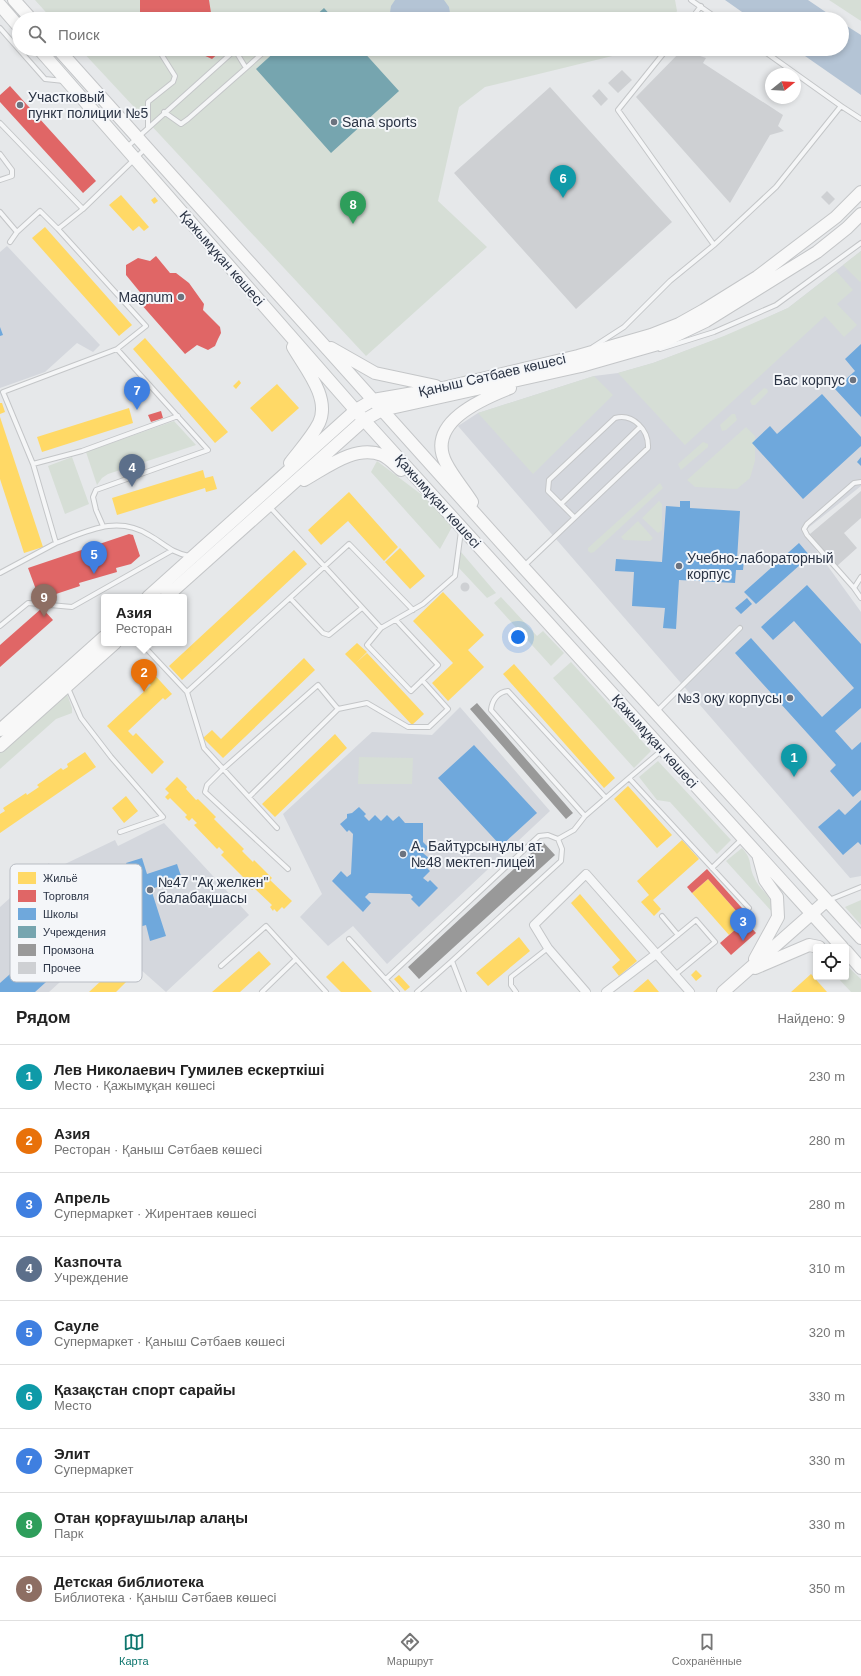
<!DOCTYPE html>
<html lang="ru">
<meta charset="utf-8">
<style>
:root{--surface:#fff;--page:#f6f6f6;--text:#222;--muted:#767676;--line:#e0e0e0;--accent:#0f766e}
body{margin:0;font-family:Helvetica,sans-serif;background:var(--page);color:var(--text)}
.controls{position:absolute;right:12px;bottom:12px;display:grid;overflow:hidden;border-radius:4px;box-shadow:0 2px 6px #0003}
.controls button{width:36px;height:36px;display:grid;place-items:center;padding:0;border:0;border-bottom:1px solid var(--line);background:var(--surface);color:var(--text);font:20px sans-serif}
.compass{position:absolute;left:765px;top:68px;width:36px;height:36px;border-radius:50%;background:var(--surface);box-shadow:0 2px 6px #0003;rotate:72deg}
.you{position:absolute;left:518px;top:637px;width:14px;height:14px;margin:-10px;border:3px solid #fff;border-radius:50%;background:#1a73e8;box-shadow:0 0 0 6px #1a73e833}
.badge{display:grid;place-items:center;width:26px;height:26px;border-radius:50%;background:var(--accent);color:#fff;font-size:13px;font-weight:700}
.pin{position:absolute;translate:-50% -33px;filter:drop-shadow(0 1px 2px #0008)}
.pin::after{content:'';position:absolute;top:21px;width:14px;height:12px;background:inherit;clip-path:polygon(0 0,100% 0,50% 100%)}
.popup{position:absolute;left:101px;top:594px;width:86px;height:52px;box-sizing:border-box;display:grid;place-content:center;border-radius:4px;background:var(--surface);filter:drop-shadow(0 1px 3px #0005);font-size:13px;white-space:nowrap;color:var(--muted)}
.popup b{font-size:15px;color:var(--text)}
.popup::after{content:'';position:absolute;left:50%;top:100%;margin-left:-8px;border:8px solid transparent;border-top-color:var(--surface)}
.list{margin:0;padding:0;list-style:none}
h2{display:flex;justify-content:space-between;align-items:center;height:52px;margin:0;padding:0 16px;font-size:17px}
h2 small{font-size:13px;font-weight:400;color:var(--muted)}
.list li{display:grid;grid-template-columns:26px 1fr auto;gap:12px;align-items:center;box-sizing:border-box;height:64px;padding:0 16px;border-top:1px solid var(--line)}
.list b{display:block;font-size:15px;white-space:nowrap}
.list p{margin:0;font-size:13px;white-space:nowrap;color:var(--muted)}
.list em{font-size:13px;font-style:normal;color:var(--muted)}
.icon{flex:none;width:22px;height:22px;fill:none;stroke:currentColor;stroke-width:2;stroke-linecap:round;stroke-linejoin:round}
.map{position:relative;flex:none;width:861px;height:992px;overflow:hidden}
.search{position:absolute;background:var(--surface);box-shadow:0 2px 6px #0003;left:12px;right:12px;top:12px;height:44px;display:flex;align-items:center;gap:10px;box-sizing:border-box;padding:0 14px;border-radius:22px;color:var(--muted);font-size:15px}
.sheet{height:628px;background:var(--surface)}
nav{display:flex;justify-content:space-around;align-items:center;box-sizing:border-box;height:56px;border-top:1px solid var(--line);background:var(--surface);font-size:11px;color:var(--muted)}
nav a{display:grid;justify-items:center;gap:2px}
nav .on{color:var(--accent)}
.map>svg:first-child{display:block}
</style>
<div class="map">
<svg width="861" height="992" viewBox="0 0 861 992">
<rect width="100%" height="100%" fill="#e6e8ea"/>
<path fill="#d4d7dd" d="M7,246L100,345L93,352L77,343L45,372L0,388V252Z
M861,251V486L803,532L861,612V876L850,878L458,426L478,413L594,376L618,373L653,363L733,333L788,308Z
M460,707L550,811L387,964L353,926L328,946L300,917L322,894L283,814L372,732L432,735Z
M164,823L249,915L166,992L113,945L99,949L65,864L115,840L118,846Z
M49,863L91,954L49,992H0V907Z"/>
<path fill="#d6ded6" d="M35,0H675L677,11L673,19H52Z
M829,0H861V21Z
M80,49H641L485,87L459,107L438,201L487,247L366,356Z
M861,251V281L860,282L843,265Z
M836,271L853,290L837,304L857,325L844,337L825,316L685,445L618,373L653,363L724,336L788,308Z
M594,376L613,395L533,474L478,413Z
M764,388L767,389L768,392L755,405H752L750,401Z
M732,414H735L737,420L726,430L722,431L720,425Z
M174,421L196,445L108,474L102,478L97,485L86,452Z
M746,427L755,436V461L750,478L737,489L695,487L687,480Z
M703,442L708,444V447L681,470L678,464Z
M72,457L89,504L65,514L48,466Z
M377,461L426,498L452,527L440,549L371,472Z
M660,483L663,488L594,552L591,553L588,551V548Z
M659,501L662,504V530L658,533L642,518Z
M638,521L653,538L650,541L624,540L621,537Z
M461,552L496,593L487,598L458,567Z
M501,597L537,636L543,631L564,653L551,666L494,603Z
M571,662L651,751L634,768L553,678Z
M66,691L72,708V713L56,719L0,769V753Z
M359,757L413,758L412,784H358Z
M658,761L731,840L717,854L670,802L657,800L639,777Z
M742,848C753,860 748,864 754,877C760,892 773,894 773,913L726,861Z
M861,900V925L845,907Z
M846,965L861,979V992H851L837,977H846Z"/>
<path fill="#b4c4d5" d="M395,0H444L449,7L451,19H389L391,6Z
M725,0H808L836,19H752Z
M842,23L861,35V95L795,49H842Z"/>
<path fill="#ffd966" d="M121,195L149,227L144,231L139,226L133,231L109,205Z
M155,197L158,201L154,204L151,200Z
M45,227L132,325L119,336L32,238Z
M145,338L228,432L215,443L133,349Z
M239,380L241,383L236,389L233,386Z
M277,384L299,408L272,432L250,408Z
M0,403H2L5,412L0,414Z
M129,408L133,423L42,452L37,437Z
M0,417L43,547L24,553L0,479Z
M203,470L205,478L213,476L217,489L206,492L205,488L117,515L112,498Z
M349,492L398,547L384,561L348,521L321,545L308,530Z
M400,548L425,576L410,589L385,562Z
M294,550L307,564L182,680L169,666Z
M443,592L484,635L468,650L484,667L448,701L432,683L453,663L413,621Z
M357,643L367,652L355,664L345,654Z
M367,653L424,714L412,725L355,664Z
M304,658L315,670L223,758L203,738L212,730L221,739Z
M514,664L615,778L604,788L503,674Z
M151,671L172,694L165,700L163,698L128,731L133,736L136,733L164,762L152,774L107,726L151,685L144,678Z
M335,734L347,748L275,817L262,804Z
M85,752L96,767L0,833V814L5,811L3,808L26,793L27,795L39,787L37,785L61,768L63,770L68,767L67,764Z
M177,777L187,787L186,789L196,800L198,799L216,817L214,819L244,849L242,851L253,862L254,860L272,878L270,880L292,901L284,909L282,907L277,912L274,909L273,911L270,907L272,905L254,888L252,890L250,887L252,884L247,879L244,882L241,879L243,877L221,855L224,852L219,847L217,849L194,825L197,823L192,818L189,821L185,817L187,815L170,798L168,800L165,797L169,793L165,789Z
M628,786L672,835L657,848L614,799Z
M126,796L138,811L124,823L112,808Z
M682,840L699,859L653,900L661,909L654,916L641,902L649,895L637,881Z
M708,879L745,921L729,935L692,893Z
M580,894L637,961L619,976L612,967L620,960L571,903Z
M519,937L530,951L488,986L476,973Z
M259,951L271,964L240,992H212Z
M343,961L372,992H341L326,977Z
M117,966L129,979L116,992H89Z
M696,970L702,976L696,981L691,975Z
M811,974L827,992H791Z
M399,975L410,987L405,991L394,979Z
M648,979L659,992H633Z"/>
<path fill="#e06666" d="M140,0H209L212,19H140Z
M190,49H223L212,59Z
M10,86L96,181L83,193L0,102V95Z
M156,256L170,273H176L189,283L204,304L203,310L220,327L221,333L218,339L215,346L208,350L197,345L185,354L140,303L144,297L126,275V265L138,258L150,261Z
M161,411L163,418L151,422L148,415Z
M129,534L133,535L140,556L131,564L116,568L117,572L79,583L80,586L56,594L54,590L38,595L28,568Z
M42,608L53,620L0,667V645Z
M707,869L750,917L745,921L708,879L692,893L687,887Z
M745,921L756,933L731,955L720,943Z"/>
<path fill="#6fa8dc" d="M0,327L3,335L0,336Z
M861,344V417L835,389L855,371L845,359Z
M822,394L861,437V446L803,499L752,443L770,426L777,434Z
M861,457V466L857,462Z
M680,501H690V508L740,511L737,560H744L743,570H736L735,583L679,580L676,629L663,628L665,608L632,606L634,572L615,571L616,559L662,562L666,506L680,507Z
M799,543L810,556L756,604L744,592Z
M807,585L861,644V708L835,731L852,750L861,742V790L853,797L830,771L836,765L735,653L751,638L822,717L854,688L794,621L773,640L761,627Z
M747,598L752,604L741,614L735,608Z
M474,745L537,813L501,846L438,778Z
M861,800V845L858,842L843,855L818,827L839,809L845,815Z
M359,807L366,814L364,816L369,821L375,815L381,821L387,815L393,821L399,816L405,823H423V842L429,848L423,853L430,859L424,865L430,871L423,878L428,882L430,880L438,888L419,907L411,899L413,897L410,894L369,893L365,897L371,903L363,912L332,881L341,871L347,877L351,874L353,834L349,830L347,832L340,824L347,818V814L352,813Z
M142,858L147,874L177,864L182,879L151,889L166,936L150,941L146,925L113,935L108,920L141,910L131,880L115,885L118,894L100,899L96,884L99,883L95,872L106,869L109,880L130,873L126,863Z
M36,951L56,973L35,992H0V983Z"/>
<path fill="#76a5af" d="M324,8L334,19H312Z
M278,49H361L399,91L331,153L256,69Z"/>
<path fill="#999" d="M477,703L573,813L566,819L470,709Z
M543,842L555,855L419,979L408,967Z"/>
<path fill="#ced0d3" d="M682,50L706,58L703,63L783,115L778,126L784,131L770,135L730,203L636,97Z
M622,70L632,80L618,93L608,83Z
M550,87L672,222L576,309L454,173Z
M599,89L608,99L601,106L592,96Z
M827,191L835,199L829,205L821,197Z
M861,491V518L844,533L857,548L837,566L810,534Z
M460.5 587a4.5 4.5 0 1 1 9 0a4.5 4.5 0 1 1-9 0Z"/>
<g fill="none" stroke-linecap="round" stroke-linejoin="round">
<g stroke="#c4c6c8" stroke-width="6">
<path id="lane" d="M691,0L718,19
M300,19V18
M691,19L701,6
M0,28L45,79L64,81
M667,49L618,110L714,245
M761,49L841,106
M246,68L267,49
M0,123L83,209L58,229L146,326L117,349
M148,127V102L173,82L175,76L158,49
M126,148L235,50L246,68L188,119L181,124L164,112
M0,154L12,170V176L0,180
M83,209L146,148
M0,212L17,232
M10,242L17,232L40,211L58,229
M593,347L624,327L670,281L714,245L776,187L841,106L861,119
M660,349L714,332L776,305L861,243
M33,464L82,451L178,416
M561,504L640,427
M269,506L381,628L423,604L455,576L461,531
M103,526L96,510L93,497L96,490L208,450L117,349L3,392L33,464L56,543C88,531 117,515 149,535C165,544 170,552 189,556
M525,565L648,448C649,430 633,413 615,418L549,480L548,491L574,517
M0,573L56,543
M861,577L854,588L861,598
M854,588L807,535L804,529L807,524L854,483L861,482
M290,598L323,633L329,635L362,608
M0,626L28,603L72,607L171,551
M381,628L367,645L411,691L438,665L396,620
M141,643L187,692L204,748L277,828
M68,688L81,718L111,757L163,817L120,832
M187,692L349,544L413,610
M338,709L367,703L408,727H429L448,709L422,680
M657,711L740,628
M661,751L629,778L749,908
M249,797L338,709L318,685L223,769L207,785L205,792L288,869
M606,798L508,691C498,692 492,700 491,710L585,816L629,778
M558,839L574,830L585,816
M712,868L741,840
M829,900L861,887
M662,916L678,935
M349,939L397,992
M656,953L696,920L715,942L675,975
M221,966L266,926L326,992
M386,979L539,836L548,835L558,839L562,849L561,861L452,961
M262,992L296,959
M417,992L452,961L464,992
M516,992L511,985V977L548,948"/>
</g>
<g stroke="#c4c6c8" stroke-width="10">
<path id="street" d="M586,992L548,948L534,925L586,874L690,992
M606,992L656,954"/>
</g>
<g stroke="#c4c6c8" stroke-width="14">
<path id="secondary" d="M14,0L31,19
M0,5L19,27
M39,49L364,420L842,947
M58,49L523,567L861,938
M331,348L375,373L436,386
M290,463C299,451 312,437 319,423C331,398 305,368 293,347
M304,480C326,468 355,444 382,455C389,458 395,465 401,470
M472,502C464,489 453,477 446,463C425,423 482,399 510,388
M148,597L356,410L373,400L443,388L578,356L651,335L679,324L704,310L757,277L836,217L861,192
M166,597L364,420L382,410L581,366L658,344L706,321L817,252L847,228L861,214
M0,730L104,637
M0,746L115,643
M846,951L861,968
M755,959L778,917L777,897L765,880L759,858
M755,968L809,945L819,947
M723,992L826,901"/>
</g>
<use href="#lane" stroke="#f5f6f7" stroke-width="4"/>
<use href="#street" stroke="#f5f6f7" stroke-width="8"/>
<use href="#secondary" stroke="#f8f8f8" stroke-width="12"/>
</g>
<g fill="#6c737f" stroke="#f4f6f9" stroke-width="1.5">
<circle cx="20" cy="105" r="4"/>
<circle cx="334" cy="122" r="4"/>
<circle cx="181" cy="297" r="4"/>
<circle cx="853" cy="380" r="4"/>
<circle cx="679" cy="566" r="4"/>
<circle cx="790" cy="698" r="4"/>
<circle cx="403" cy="854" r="4"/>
<circle cx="150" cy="890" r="4"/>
</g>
<g text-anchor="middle" stroke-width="4" stroke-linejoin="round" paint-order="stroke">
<g font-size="14" fill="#2b3445" stroke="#f4f6f9" text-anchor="start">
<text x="28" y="102">Участковый<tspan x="28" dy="16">пункт полиции №5</tspan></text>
<text x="342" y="127">Sana sports</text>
<text x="173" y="302" text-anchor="end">Magnum</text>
<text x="845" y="385" text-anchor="end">Бас корпус</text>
<text x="687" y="563">Учебно-лабораторный<tspan x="687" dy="16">корпус</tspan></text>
<text x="782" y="703" text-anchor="end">№3 оқу корпусы</text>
<text x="411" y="851">А. Байтұрсынұлы ат.<tspan x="411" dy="16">№48 мектеп-лицей</tspan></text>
<text x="158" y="887">№47 "Ақ желкен"<tspan x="158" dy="16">балабақшасы</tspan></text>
</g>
<g font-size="14" fill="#2b3445" stroke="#f4f6f9">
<text transform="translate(222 258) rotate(49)" y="5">Қажымұқан көшесі</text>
<text transform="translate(492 375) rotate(-13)" y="5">Қаныш Сәтбаев көшесі</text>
<text transform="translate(438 501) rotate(48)" y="5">Қажымұқан көшесі</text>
<text transform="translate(655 741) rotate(48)" y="5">Қажымұқан көшесі</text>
</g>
</g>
<rect x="10" y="864" width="132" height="118" rx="6" fill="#f4f6f9" stroke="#b8bcc3" stroke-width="1"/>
<rect x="18" y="872" width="18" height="12" fill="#ffd966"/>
<rect x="18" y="890" width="18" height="12" fill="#e06666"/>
<rect x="18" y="908" width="18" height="12" fill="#6fa8dc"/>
<rect x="18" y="926" width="18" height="12" fill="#76a5af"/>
<rect x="18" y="944" width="18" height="12" fill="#999"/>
<rect x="18" y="962" width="18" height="12" fill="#ced0d3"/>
<g font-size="11" fill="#2b3445">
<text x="43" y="882">Жильё</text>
<text x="43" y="900">Торговля</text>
<text x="43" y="918">Школы</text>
<text x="43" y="936">Учреждения</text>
<text x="43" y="954">Промзона</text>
<text x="43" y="972">Прочее</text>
</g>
</svg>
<div class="controls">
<button><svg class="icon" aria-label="locate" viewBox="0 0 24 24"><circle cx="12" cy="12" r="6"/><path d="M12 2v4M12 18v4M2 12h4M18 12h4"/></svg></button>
</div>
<svg class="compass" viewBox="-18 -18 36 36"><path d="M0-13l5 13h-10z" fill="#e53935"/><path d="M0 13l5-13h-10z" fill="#767676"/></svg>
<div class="you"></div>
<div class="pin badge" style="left:794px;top:777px;background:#0f9aa8">1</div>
<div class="pin badge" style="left:144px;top:692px;background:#e8710a">2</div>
<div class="popup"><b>Азия</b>Ресторан</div>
<div class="pin badge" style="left:743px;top:941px;background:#3f7fe0">3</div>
<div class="pin badge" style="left:132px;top:487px;background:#5c6f8a">4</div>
<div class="pin badge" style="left:94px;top:574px;background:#3f7fe0">5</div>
<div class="pin badge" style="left:563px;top:198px;background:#0f9aa8">6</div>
<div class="pin badge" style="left:137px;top:410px;background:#3f7fe0">7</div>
<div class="pin badge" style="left:353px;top:224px;background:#2e9e5b">8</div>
<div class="pin badge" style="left:44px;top:617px;background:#8d6e63">9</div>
<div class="search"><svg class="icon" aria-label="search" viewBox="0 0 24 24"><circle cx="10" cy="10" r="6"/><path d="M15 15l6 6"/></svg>Поиск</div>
</div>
<section class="sheet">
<h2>Рядом<small>Найдено: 9</small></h2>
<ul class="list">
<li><span class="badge" style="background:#0f9aa8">1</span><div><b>Лев Николаевич Гумилев ескерткіші</b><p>Место · Қажымұқан көшесі</p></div><em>230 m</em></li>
<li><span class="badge" style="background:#e8710a">2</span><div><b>Азия</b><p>Ресторан · Қаныш Сәтбаев көшесі</p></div><em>280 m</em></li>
<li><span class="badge" style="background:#3f7fe0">3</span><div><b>Апрель</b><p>Супермаркет · Жирентаев көшесі</p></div><em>280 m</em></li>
<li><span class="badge" style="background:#5c6f8a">4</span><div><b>Казпочта</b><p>Учреждение</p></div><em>310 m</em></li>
<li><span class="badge" style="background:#3f7fe0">5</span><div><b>Сауле</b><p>Супермаркет · Қаныш Сәтбаев көшесі</p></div><em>320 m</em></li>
<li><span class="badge" style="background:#0f9aa8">6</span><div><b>Қазақстан спорт сарайы</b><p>Место</p></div><em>330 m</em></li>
<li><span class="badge" style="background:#3f7fe0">7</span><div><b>Элит</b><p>Супермаркет</p></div><em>330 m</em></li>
<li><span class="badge" style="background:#2e9e5b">8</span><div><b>Отан қорғаушылар алаңы</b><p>Парк</p></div><em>330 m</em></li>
<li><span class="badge" style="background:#8d6e63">9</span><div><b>Детская библиотека</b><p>Библиотека · Қаныш Сәтбаев көшесі</p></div><em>350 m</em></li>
</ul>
</section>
<nav>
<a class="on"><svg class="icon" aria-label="map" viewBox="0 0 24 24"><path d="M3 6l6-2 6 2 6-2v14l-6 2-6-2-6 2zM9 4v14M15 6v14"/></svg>Карта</a>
<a><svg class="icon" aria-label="directions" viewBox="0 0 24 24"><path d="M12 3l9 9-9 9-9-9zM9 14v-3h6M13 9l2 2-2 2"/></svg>Маршрут</a>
<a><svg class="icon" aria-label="saved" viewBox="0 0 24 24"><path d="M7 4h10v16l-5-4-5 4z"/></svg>Сохранённые</a>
</nav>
